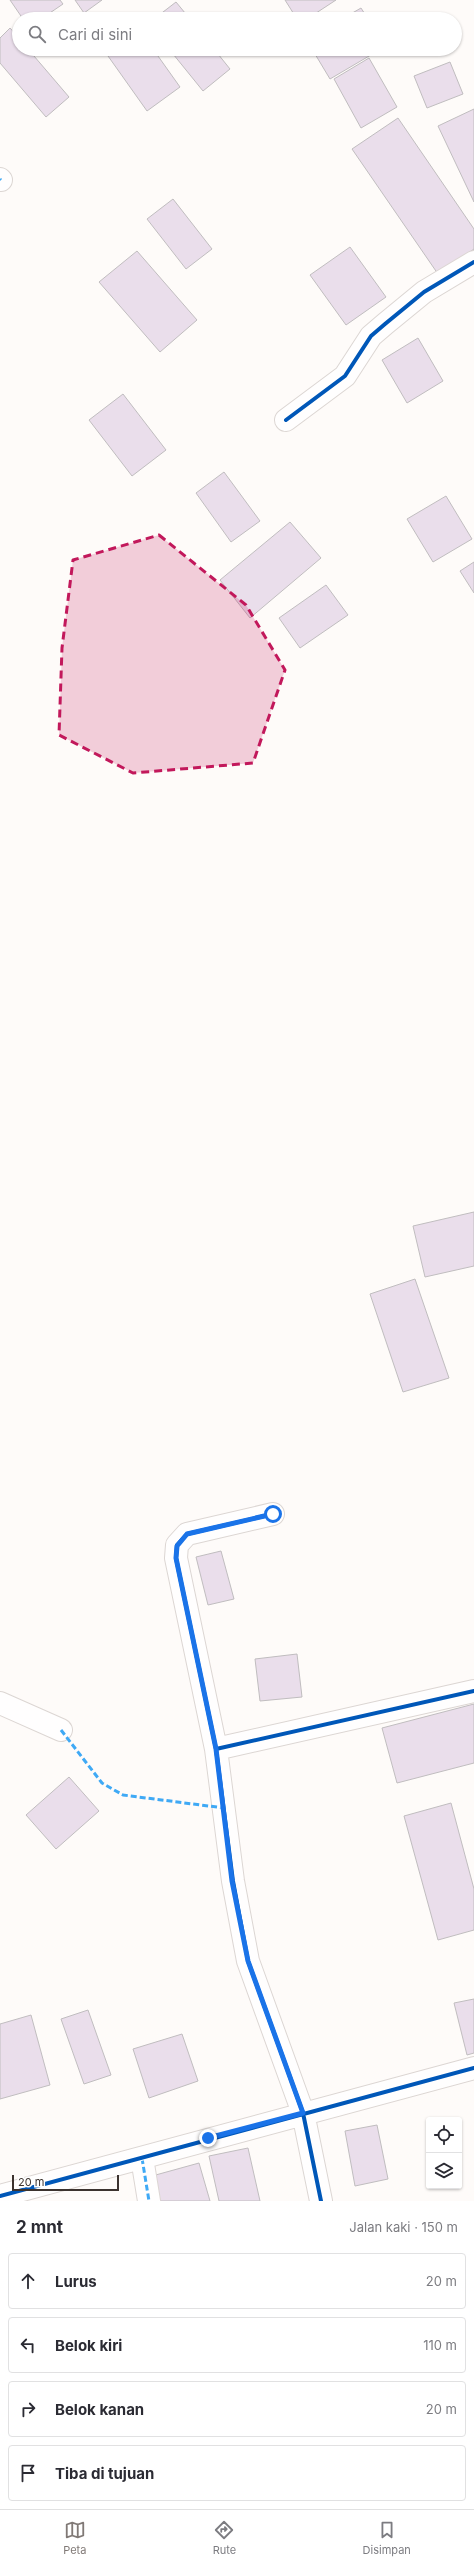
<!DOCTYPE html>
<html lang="id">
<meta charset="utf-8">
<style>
:root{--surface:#fff;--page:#f7f7f7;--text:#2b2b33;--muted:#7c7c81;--line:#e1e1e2;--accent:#807976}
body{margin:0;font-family:Inter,sans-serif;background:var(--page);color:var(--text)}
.controls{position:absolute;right:12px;bottom:12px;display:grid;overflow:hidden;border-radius:4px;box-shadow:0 1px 3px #0004}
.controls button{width:36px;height:36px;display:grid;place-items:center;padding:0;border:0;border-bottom:1px solid var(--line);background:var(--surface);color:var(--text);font:20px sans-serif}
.scale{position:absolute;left:12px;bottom:10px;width:107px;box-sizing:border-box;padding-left:4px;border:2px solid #3c332f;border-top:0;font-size:11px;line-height:14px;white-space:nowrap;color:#3c332f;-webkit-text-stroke:3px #fff;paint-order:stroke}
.stop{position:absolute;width:12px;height:12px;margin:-9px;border:3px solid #1a73e8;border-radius:50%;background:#fff}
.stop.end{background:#1a73e8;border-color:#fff;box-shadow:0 1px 4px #0008}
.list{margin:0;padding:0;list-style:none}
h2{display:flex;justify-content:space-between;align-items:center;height:52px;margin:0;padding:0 16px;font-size:17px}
h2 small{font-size:13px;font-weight:400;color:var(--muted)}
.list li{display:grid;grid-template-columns:26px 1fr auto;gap:12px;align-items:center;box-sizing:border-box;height:56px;margin:0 8px 8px;padding:0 8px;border:1px solid var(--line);border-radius:4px}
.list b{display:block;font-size:15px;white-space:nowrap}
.list em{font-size:13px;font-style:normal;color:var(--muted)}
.icon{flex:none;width:22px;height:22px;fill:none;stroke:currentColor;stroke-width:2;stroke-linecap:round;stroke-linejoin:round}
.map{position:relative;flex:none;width:474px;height:2201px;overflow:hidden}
.search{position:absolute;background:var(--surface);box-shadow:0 1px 3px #0004;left:12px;right:12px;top:12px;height:44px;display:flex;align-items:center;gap:10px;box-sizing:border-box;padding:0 14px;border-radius:22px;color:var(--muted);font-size:15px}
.sheet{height:308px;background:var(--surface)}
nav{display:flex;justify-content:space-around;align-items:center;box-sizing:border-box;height:56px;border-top:1px solid var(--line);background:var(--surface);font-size:11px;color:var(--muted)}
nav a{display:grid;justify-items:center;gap:2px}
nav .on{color:var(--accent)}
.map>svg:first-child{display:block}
</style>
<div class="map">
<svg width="474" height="2201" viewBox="0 0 474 2201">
<rect width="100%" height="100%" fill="#fefbf9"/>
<path fill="#eadeeb" stroke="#c0bdbf" d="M10,0H60L63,4L41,19H23Z
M75,0H102L84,13Z
M285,0H336L307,19H297Z
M176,2L190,19H154Z
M361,8L368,19H342Z
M10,28L19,38V49H28L69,97L46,117L0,63V38Z
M118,49H153L180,87L147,111L108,56Z
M169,49H214L230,69L203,91Z
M312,49H381L330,79Z
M369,58L397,107L361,128L334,79Z
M450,62L463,94L427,108L414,76Z
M474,109V202L438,126Z
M398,118L474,229V249L438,274L352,149Z
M173,199L212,249L186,269L147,219Z
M350,247L386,297L346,325L310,275Z
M137,251L197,320L160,352L99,282Z
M418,338L443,381L407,403L382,360Z
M123,394L166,450L132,476L89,420Z
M224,472L260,521L231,542L196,493Z
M446,496L472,539L433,562L407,519Z
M290,522L321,558L250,618L220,580Z
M474,562V593L460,571Z
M326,585L348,615L300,648L279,618Z
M474,1212V1266L425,1277L413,1226Z
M415,1279L449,1378L403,1392L370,1294Z
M221,1551L234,1599L208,1605L196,1557Z
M297,1654L302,1697L260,1701L255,1659Z
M474,1704V1763L397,1783L382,1728Z
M69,1777L99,1811L56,1849L26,1815Z
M451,1803L474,1889V1930L438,1940L404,1816Z
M474,1999V2053L467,2055L454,2003Z
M88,2010L111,2075L84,2084L61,2019Z
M31,2015L50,2085L0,2099V2024Z
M182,2034L198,2081L149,2098L133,2049Z
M377,2125L388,2179L355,2186L345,2131Z
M248,2148L260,2201H219L209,2156Z
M199,2163L210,2201H159L152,2176Z"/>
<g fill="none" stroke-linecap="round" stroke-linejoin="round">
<g stroke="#dcd6d3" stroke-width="24">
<path id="minor" d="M0,179L1,180
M286,420L345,376L371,336L385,324L424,292L474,262
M273,1514L187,1534L177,1545L176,1558L216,1749L233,1881L248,1961L303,2113L321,2201
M0,1703L61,1730
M216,1749L474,1691
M142,2158L149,2201
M0,2196L474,2068"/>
</g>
<use href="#minor" stroke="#fffefe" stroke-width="22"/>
<path stroke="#3fa9f5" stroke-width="3" stroke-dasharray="6 3" stroke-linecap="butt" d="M0,179L1,180
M61,1730L102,1783L123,1795L224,1808
M142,2158L149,2201"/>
<g stroke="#fff" stroke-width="6">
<path id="cycleway" d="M286,420L345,376L371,336L385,324L424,292L474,262
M273,1514L187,1534L177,1545L176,1558L216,1749L233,1881L248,1961L303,2113L321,2201
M216,1749L474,1691
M0,2196L474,2068"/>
</g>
<use href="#cycleway" stroke="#0057b8" stroke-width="4"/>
</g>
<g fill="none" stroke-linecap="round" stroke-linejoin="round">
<path stroke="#1a73e8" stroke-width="5" d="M208,2138L303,2113L248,1961L232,1881L216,1749L176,1558L177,1546L187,1534L273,1514"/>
</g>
<path fill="#c2185b" fill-opacity="0.2" stroke="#c2185b" stroke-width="3" stroke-dasharray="8 5" stroke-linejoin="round" d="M159,535L246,605L285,670L253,763L133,773L59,735L62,648L73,560Z"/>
</svg>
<div class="controls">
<button><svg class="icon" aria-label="locate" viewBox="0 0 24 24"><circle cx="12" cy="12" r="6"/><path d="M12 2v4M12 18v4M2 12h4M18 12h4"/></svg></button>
<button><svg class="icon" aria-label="layers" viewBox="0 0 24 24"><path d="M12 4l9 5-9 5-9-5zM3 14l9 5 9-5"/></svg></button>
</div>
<div class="scale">20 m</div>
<div class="stop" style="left:273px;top:1514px"></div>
<div class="stop end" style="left:208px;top:2138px"></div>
<div class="search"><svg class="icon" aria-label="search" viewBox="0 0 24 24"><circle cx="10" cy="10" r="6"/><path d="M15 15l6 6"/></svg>Cari di sini</div>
</div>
<section class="sheet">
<h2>2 mnt<small>Jalan kaki · 150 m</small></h2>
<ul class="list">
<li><svg class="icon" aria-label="ahead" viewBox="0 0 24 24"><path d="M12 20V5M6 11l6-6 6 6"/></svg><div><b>Lurus</b></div><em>20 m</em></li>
<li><svg class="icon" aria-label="left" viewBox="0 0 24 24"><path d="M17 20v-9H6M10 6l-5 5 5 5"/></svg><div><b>Belok kiri</b></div><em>110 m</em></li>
<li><svg class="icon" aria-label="right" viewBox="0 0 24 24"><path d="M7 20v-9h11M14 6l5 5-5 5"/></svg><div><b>Belok kanan</b></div><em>20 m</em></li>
<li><svg class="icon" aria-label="arrive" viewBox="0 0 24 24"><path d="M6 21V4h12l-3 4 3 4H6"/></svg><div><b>Tiba di tujuan</b></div></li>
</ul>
</section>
<nav>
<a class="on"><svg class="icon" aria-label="map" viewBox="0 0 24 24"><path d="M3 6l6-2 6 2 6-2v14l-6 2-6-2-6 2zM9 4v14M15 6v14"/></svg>Peta</a>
<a><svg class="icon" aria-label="directions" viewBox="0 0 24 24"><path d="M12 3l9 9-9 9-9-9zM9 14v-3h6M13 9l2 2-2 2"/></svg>Rute</a>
<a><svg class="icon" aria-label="saved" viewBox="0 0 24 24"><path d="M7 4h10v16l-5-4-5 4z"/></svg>Disimpan</a>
</nav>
